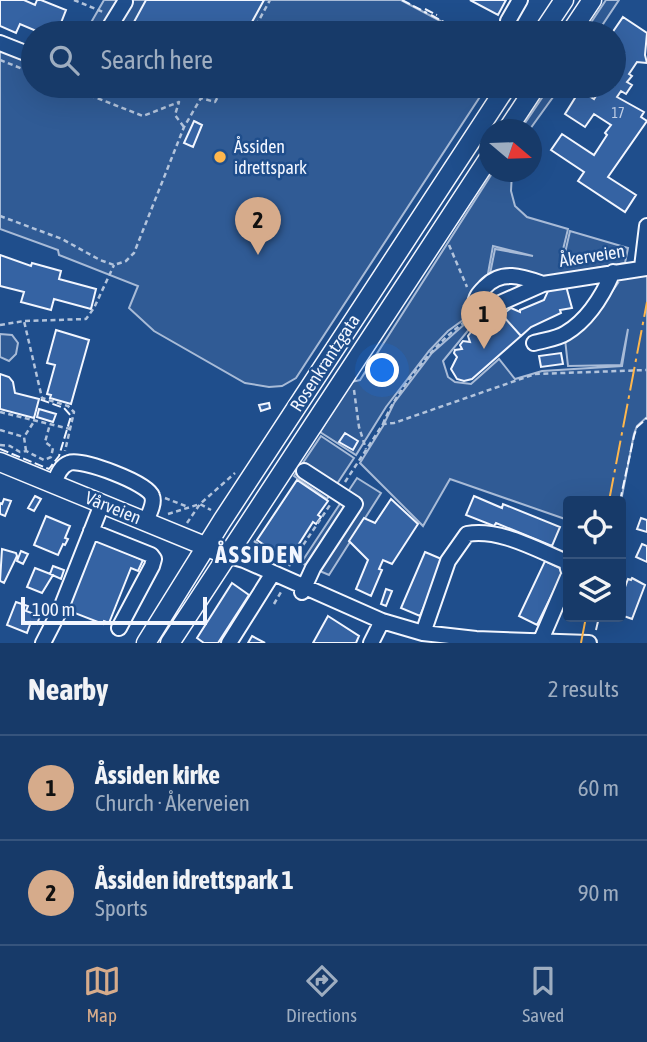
<!DOCTYPE html>
<meta charset="utf-8">
<style>
:root{--surface:#173a69;--page:#244571;--text:#f1f3f6;--muted:#9eadc0;--line:#36547d;--accent:#d6ab8b}
body{margin:0;font-family:"Asap Condensed",sans-serif;background:var(--page);color:var(--text)}
.controls{position:absolute;right:21px;bottom:21px;display:grid;overflow:hidden;border-radius:7px;box-shadow:0 7px 28px #0002}
.controls button{width:63px;height:63px;display:grid;place-items:center;padding:0;border:0;border-bottom:2px solid var(--line);background:var(--surface);color:var(--text);font:35px sans-serif}
.compass{position:absolute;left:479px;top:119px;width:63px;height:63px;border-radius:50%;background:var(--surface);box-shadow:0 7px 28px #0002;rotate:109deg}
.scale{position:absolute;left:21px;bottom:18px;width:186px;box-sizing:border-box;padding-left:7px;border:4px solid #f2f6ff;border-top:0;font-size:19px;line-height:24px;white-space:nowrap;color:#f2f6ff;-webkit-text-stroke:5px #1f4e8c;paint-order:stroke}
.you{position:absolute;left:383px;top:371px;width:24px;height:24px;margin:-18px;border:5px solid #fff;border-radius:50%;background:#1a73e8;box-shadow:0 0 0 10px #1a73e833}
.badge{display:grid;place-items:center;width:46px;height:46px;border-radius:50%;background:var(--accent);color:#111;font-size:23px;font-weight:700}
.pin{position:absolute;translate:-50% -58px;filter:drop-shadow(0 2px 4px #0008)}
.pin::after{content:'';position:absolute;top:37px;width:24px;height:21px;background:inherit;clip-path:polygon(0 0,100% 0,50% 100%)}
.list{margin:0;padding:0;list-style:none}
h2{display:flex;justify-content:space-between;align-items:center;height:91px;margin:0;padding:0 28px;font-size:30px}
h2 small{font-size:23px;font-weight:400;color:var(--muted)}
.list li{display:grid;grid-template-columns:46px 1fr auto;gap:21px;align-items:center;box-sizing:border-box;height:105px;padding:0 28px;border-top:2px solid var(--line)}
.list b{display:block;font-size:26px;white-space:nowrap}
.list p{margin:0;font-size:23px;white-space:nowrap;color:var(--muted)}
.list em{font-size:23px;font-style:normal;color:var(--muted)}
.icon{flex:none;width:38px;height:38px;fill:none;stroke:currentColor;stroke-width:2;stroke-linecap:round;stroke-linejoin:round}
.map{position:relative;flex:none;width:647px;height:643px;overflow:hidden}
.search{position:absolute;background:var(--surface);box-shadow:0 7px 28px #0002;left:21px;right:21px;top:21px;height:77px;display:flex;align-items:center;gap:18px;box-sizing:border-box;padding:0 24px;border-radius:38px;color:var(--muted);font-size:26px}
.sheet{height:301px;background:var(--surface)}
nav{display:flex;justify-content:space-around;align-items:center;box-sizing:border-box;height:98px;border-top:2px solid var(--line);background:var(--surface);font-size:19px;color:var(--muted)}
nav a{display:grid;justify-items:center;gap:4px}
nav .on{color:var(--accent)}
.map>svg:first-child{display:block}
</style>
<div class="map">
<svg width="647" height="643" viewBox="0 0 647 643">
<rect width="100%" height="100%" fill="#1f4e8c"/>
<path fill="#305b95" stroke="#a8bbd7" stroke-width="2" d="M104,0H401L463,33H85Z
M606,0H619L597,33H584Z
M0,35L33,48V86H487L296,378L282,386L269,387L245,383L154,331L129,308L138,286L59,255L58,250L0,229Z
M550,86H561L530,129H521Z
M493,172H512L511,191L515,206L527,217L568,229L560,262H563L570,231L628,248L625,263L542,277L505,270L490,274L495,249L533,256L493,246L487,279L474,312L448,331L429,351L386,407L356,455L320,432L351,382L360,380Z
M620,275L647,276V417L637,426L634,434L621,501H568V520L450,479L423,526L360,463L383,426L394,403L432,353L467,322L471,327L443,361L448,377L455,382L471,384L499,359L515,379L542,371L622,366L628,329L621,365L568,366L565,339L604,303L618,283L613,282Z
M0,334L12,335L18,343L16,354L9,361L0,357Z
M321,436L354,458L327,499L294,476Z
M357,478L381,493L329,575L301,563Z"/>
<path fill="#3563a3" stroke="#f2f6ff" stroke-width="2" d="M0,0H24L35,5L37,0H41L66,10L57,33H41L20,24L16,33L0,26Z
M146,0H264L246,33H128Z
M470,0H506L498,15Z
M623,17L647,33L645,55L647,63L637,62L629,74L632,76L627,82L632,85L626,94L621,91L617,97L644,112L641,117L647,121L608,177L636,195L625,212L578,181L584,172L551,150L562,134L594,155L607,135L605,133L611,125L594,114L585,127L565,114L580,90L594,99L602,86H614V64L616,66L624,54L614,47L612,33Z
M194,121L202,125L193,147L184,143Z
M0,255L31,266L32,263L61,271L59,279L96,289L91,309L54,299L51,310L21,302L24,292L0,286Z
M566,286L572,308L560,310L561,313L531,327L521,336L502,315L511,308L520,312V310L544,300L548,291Z
M478,314L484,321L477,328L471,321Z
M504,317L521,336L472,379L464,381L457,379L451,369L457,357L454,353L455,350L462,349L460,345L463,341L470,342L468,336L471,332L476,331L482,336Z
M56,330L89,340L71,404L50,398L51,395L47,394L55,365L47,363Z
M561,353L563,364L541,367L539,356Z
M0,374L9,377L13,382L15,393L39,399L34,418L0,409Z
M269,403L270,408L261,411L259,405Z
M39,409L56,414L53,422L37,417Z
M345,433L358,441L353,450L339,442Z
M297,480L328,501L318,515L321,517L316,524L313,522L288,561L257,540Z
M35,496L41,499L34,511L28,508Z
M474,496L502,508L503,504L560,527L552,546L496,523L494,526L466,515Z
M4,499L11,501L5,516L0,514V503L2,504Z
M391,499L418,524L392,564L383,560L379,569L382,570L371,596L356,589L368,560L349,541L364,518L375,523Z
M46,516L70,526L65,538L68,539L65,545L63,544L58,555L34,545Z
M641,518L647,520V532L637,529Z
M96,540L143,560L138,571L131,568L109,623L104,621L103,624L72,612L73,608L68,607Z
M642,544L647,546V562L636,557Z
M2,549L16,553L17,556L4,583L0,581Z
M21,551L28,554L23,564L17,561Z
M425,552L444,560L420,616L401,608Z
M545,561L564,570L537,625L519,616Z
M53,566L64,570L61,579L50,574Z
M35,568L53,575L42,593L27,587Z
M632,578L645,585L632,619L621,615V598L628,579L631,580Z
M232,583L249,595L218,643H204L197,638Z
M386,589L392,591L386,606L381,604Z
M16,602L28,606L26,611L40,616L37,624L31,622L27,633L7,625Z
M328,616L359,636L356,643H313Z
M252,636L265,643H248Z"/>
<g fill="none" stroke-linecap="round" stroke-linejoin="round">
<g stroke="#f2f6ff" stroke-width="18">
<path id="minor" d="M508,21L520,0
M106,33L125,2
M0,43L33,56
M642,267L647,226
M543,284C523,277 502,269 485,287C479,293 475,297 475,306L480,312L543,284L647,268
M534,343C544,340 557,339 566,333C588,320 603,295 613,272
M54,484C57,476 60,466 69,463C81,458 148,483 152,496C155,503 149,514 146,521
M91,531L151,555L154,559L152,566L119,628
M226,555L244,560L382,621L423,633L476,639L589,643
M302,592L313,568L355,504L304,471
M423,633L448,561L467,534C500,528 537,550 567,562L568,569
M541,640L568,577
M43,643L61,608L102,504
M229,643L273,573
M371,643L382,621"/>
</g>
<g stroke="#f2f6ff" stroke-width="21">
<path id="major" d="M542,33L564,0
M570,33L592,0
M507,130L536,86
M0,462L217,551
M146,643L222,521L507,86
M170,643L490,156"/>
</g>
<path stroke="#b3c4dc" stroke-width="2.5" stroke-dasharray="5 3.5" stroke-linecap="butt" d="M74,0L103,12
M252,33L270,0
M0,60L33,73
M66,86L143,116L179,102L175,115L184,127
M0,216L62,239L100,260L114,265L126,261L134,253L184,127L201,98L215,102L224,86
M449,245L467,287
M25,321L86,319L94,308L114,265
M0,325L24,321L42,398L68,406L74,412L65,451
M354,390L359,427L366,449
M0,412L70,429
M383,424C396,390 438,339 469,319
M0,430L24,437
M0,445L10,446L20,452L26,451L44,460L51,457L53,448L45,442L50,424
M26,451L24,437L35,420
M345,482L383,424L394,423L535,374L647,370
M165,498L188,507
M168,514L200,504L211,510
M187,523L200,504L235,473
M254,541L283,562
M289,566L330,505
M274,604L281,592"/>
<use href="#minor" stroke="#1f4e8c" stroke-width="14"/>
<use href="#major" stroke="#1f4e8c" stroke-width="18"/>
<path stroke="#f2f6ff" stroke-width="2" stroke-dasharray="9 3.5" stroke-linecap="butt" d="M402,0L427,13
M425,9L437,15
M431,15L464,33
M0,449L49,469L59,456L71,416L64,408L39,399
M620,501L634,436L637,427L647,418
M596,630L599,617"/>
<path stroke="#ffb74d" stroke-width="2" stroke-dasharray="24 5 3.5 5" stroke-linecap="butt" d="M609,501L647,302
M581,643L586,617"/>
</g>
<circle fill="#ffb74d" stroke="#1f4e8c" stroke-width="2.5" cx="220" cy="157" r="7"/>
<g text-anchor="middle" stroke-width="5" stroke-linejoin="round" paint-order="stroke">
<g font-size="14" fill="#c3d1e8">
<text x="618" y="118">17</text>
</g>
<g font-size="18" fill="#f2f6ff" stroke="#1f4e8c" text-anchor="start">
<text x="234" y="153">Åssiden<tspan x="234" dy="21">idrettspark</tspan></text>
</g>
<g font-size="18" fill="#f2f6ff" stroke="#1f4e8c">
<text transform="translate(592 256) rotate(-9)" y="6">Åkerveien</text>
<text transform="translate(325 363) rotate(-57)" y="6">Rosenkrantzgata</text>
<text transform="translate(113 508) rotate(22)" y="6">Vårveien</text>
</g>
<g font-size="24" font-weight="bold" letter-spacing="2" fill="#f2f6ff" stroke="#1f4e8c">
<text x="260" y="563">ÅSSIDEN</text>
</g>
</g>
</svg>
<div class="controls">
<button><svg class="icon" aria-label="locate" viewBox="0 0 24 24"><circle cx="12" cy="12" r="6"/><path d="M12 2v4M12 18v4M2 12h4M18 12h4"/></svg></button>
<button><svg class="icon" aria-label="layers" viewBox="0 0 24 24"><path d="M12 4l9 5-9 5-9-5zM3 14l9 5 9-5"/></svg></button>
</div>
<svg class="compass" viewBox="-18 -18 36 36"><path d="M0-13l5 13h-10z" fill="#e53935"/><path d="M0 13l5-13h-10z" fill="#9eadc0"/></svg>
<div class="scale">100 m</div>
<div class="you"></div>
<div class="pin badge" style="left:484px;top:349px">1</div>
<div class="pin badge" style="left:258px;top:255px">2</div>
<div class="search"><svg class="icon" aria-label="search" viewBox="0 0 24 24"><circle cx="10" cy="10" r="6"/><path d="M15 15l6 6"/></svg>Search here</div>
</div>
<section class="sheet">
<h2>Nearby<small>2 results</small></h2>
<ul class="list">
<li><span class="badge">1</span><div><b>Åssiden kirke</b><p>Church · Åkerveien</p></div><em>60 m</em></li>
<li><span class="badge">2</span><div><b>Åssiden idrettspark 1</b><p>Sports</p></div><em>90 m</em></li>
</ul>
</section>
<nav>
<a class="on"><svg class="icon" aria-label="map" viewBox="0 0 24 24"><path d="M3 6l6-2 6 2 6-2v14l-6 2-6-2-6 2zM9 4v14M15 6v14"/></svg>Map</a>
<a><svg class="icon" aria-label="directions" viewBox="0 0 24 24"><path d="M12 3l9 9-9 9-9-9zM9 14v-3h6M13 9l2 2-2 2"/></svg>Directions</a>
<a><svg class="icon" aria-label="saved" viewBox="0 0 24 24"><path d="M7 4h10v16l-5-4-5 4z"/></svg>Saved</a>
</nav>
